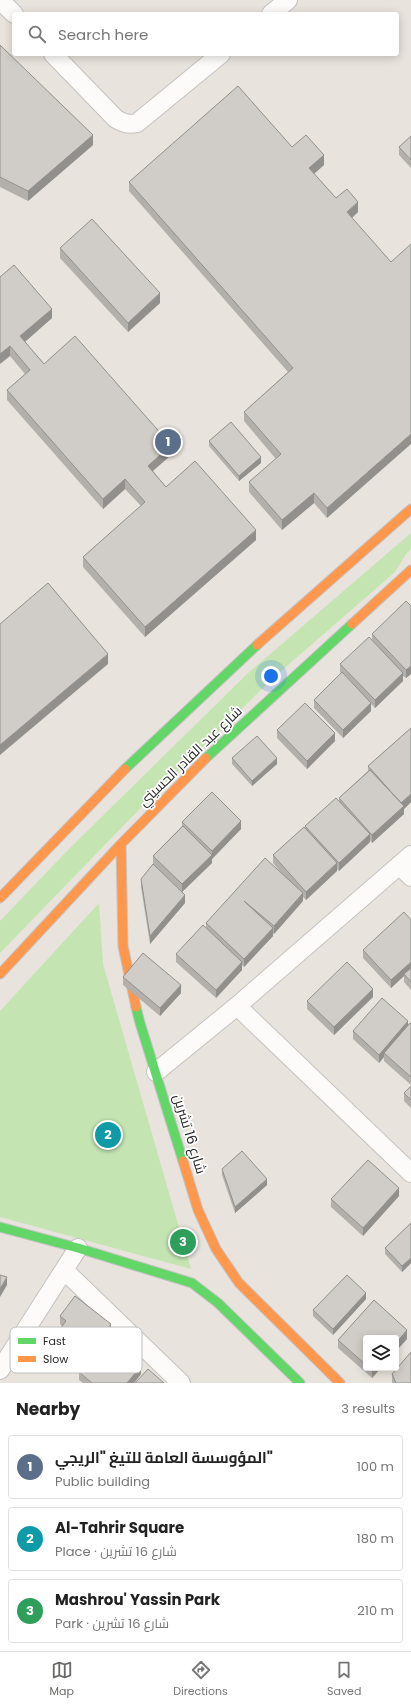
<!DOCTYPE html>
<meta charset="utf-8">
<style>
:root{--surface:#fff;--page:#f2f2f2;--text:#222;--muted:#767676;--line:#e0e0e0;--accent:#6b6967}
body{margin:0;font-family:Poppins,Cairo,sans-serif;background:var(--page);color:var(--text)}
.controls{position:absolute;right:12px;bottom:12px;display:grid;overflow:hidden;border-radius:4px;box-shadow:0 2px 10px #0003}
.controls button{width:36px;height:36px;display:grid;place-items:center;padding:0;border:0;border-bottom:1px solid var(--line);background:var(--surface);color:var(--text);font:20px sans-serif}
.you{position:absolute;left:271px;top:676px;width:14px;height:14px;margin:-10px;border:3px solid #fff;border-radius:50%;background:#1a73e8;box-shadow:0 0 0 6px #1a73e833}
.badge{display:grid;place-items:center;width:26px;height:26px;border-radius:50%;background:var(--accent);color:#fff;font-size:13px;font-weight:700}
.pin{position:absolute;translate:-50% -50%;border:2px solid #fff;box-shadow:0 1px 4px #0006}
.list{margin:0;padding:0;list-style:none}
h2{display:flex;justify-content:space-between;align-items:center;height:52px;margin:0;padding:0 16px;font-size:17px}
h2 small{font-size:13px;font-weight:400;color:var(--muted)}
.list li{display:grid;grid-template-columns:26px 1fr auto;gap:12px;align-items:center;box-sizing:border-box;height:64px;margin:0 8px 8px;padding:0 8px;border:1px solid var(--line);border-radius:4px}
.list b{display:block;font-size:15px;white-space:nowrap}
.list p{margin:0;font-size:13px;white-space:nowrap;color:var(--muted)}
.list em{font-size:13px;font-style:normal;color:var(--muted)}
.icon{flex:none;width:22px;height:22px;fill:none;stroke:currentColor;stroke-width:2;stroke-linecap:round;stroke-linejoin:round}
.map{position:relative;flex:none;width:411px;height:1383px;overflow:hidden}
.search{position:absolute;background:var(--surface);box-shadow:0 2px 10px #0003;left:12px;right:12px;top:12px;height:44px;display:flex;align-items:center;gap:10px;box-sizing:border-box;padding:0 14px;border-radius:4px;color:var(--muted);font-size:15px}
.sheet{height:268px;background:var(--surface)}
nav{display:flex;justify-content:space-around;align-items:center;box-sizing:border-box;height:56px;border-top:1px solid var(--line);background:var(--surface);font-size:11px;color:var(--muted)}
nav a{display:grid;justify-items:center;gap:2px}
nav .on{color:var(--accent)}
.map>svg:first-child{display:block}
</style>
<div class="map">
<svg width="411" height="1383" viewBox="0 0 411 1383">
<rect width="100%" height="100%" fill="#e8e3dc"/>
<path fill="#c4e5b2" d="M411,533V549L406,554L395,572L272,679L129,820L0,953V921L69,849L247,674Z
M99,903L103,964L191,1269L0,1217V1011Z"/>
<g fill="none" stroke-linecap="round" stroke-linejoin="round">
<g stroke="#c4c2c2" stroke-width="20">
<path id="street" d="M0,0L14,14
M271,14L288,0
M53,54L116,119C123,123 128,125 137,123L221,54
M399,865L411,877
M237,1006L411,1173
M156,1072L237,1006L411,855
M64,1270L181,1383
M0,1370L78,1248"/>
</g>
<g stroke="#c4c2c2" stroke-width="11">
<path id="fast" d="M206,758L352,624
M125,769L257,645
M136,1007L140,1023L183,1161
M0,1227L78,1248L192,1283L218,1303L300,1383"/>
</g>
<g stroke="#c4c2c2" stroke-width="11">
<path id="slow" d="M352,624L411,570
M257,645L411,509
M121,844L123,946L136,1007
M0,898L125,769
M0,974L121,844L206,758
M183,1161L198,1210L216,1249L239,1283L340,1383"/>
</g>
<use href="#street" stroke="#fcfbfa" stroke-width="18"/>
<use href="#fast" stroke="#63d668" stroke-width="9"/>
<use href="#slow" stroke="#ff974d" stroke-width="9"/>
</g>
<path fill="#b3b0ac" d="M0,45L93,145L28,201L0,187Z
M411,136V168L399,155V147Z
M292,147L324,165L314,174L336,198L358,212L352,218L327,518L314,503L282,530L249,492V482L276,459L244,421V412L288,372L129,191V182Z
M60,248L160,303L128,332L60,258Z
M0,277L52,318L25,342L44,364L171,455L153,471L166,487L256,540L145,637L83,567V557L141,506L125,489L103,509L7,400V390L25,374L10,356Z
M209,441L261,463L239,481L209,446Z
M411,606V674L406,678L403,676V681L375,708L371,704V711L343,738L314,708V700L341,673L340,672V664L372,640V634Z
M411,728V802L404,809V814L372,843L370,840V842L339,871L337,869V871L306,900L303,897V901L274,934H273V936L244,967L242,965V970L216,998L176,962V954L206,928V923L283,875L273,863V855L305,828V826L339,801V798L368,771V766Z
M277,730L335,741L307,769L277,738Z
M232,758L277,764L252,786L232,764Z
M182,822L241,829L212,859V863L182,892L153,864V856L182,826Z
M141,879L185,903L150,944L141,887Z
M411,920V990L404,982V976L391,988L363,958V950Z
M123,977L181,993L160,1016L123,985Z
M373,997L334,1035L307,1009V1001Z
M411,1024V1085L384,1061V1057L379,1063L353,1039V1031Z
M411,1086V1108L404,1101V1093Z
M222,1169L267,1185L235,1213L222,1175Z
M399,1196L363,1236L331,1207V1199Z
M411,1223V1263L402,1272L385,1254V1248Z
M366,1299L333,1335L313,1316V1310Z
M374,1300L407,1330V1339L396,1351V1338H366V1368H381L372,1378L338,1348V1340Z
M60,1316L111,1332L91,1357L107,1347L133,1359L141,1374L134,1383H83L79,1380V1372L85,1364L56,1342V1334L62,1326L60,1324Z
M392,1374L411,1383H392Z"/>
<path fill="#92908c" d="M93,135V145L28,201V191Z
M324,155V165L309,178V168Z
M358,202V212L347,222V212Z
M160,293V303L128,332V323Z
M52,309V318L20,346V336Z
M10,346V356L0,364V354Z
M411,434V444L327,518V508Z
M171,445V455L148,475V466Z
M261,457V463L239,481V476Z
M125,479V489L103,509V499Z
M314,493V503L282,530V520Z
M256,530V540L145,637V627Z
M108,654V664L0,755V745Z
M411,666V674L406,678V670Z
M403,673V681L375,708V700Z
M371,703V711L343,738V730Z
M335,733V741L307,769V761Z
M277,758V764L252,786V781Z
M411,794V802L404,809V814L372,843V835L401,808V803Z
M241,821V829L212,859V863L182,892V884L212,855V851Z
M370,834V842L339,871V863Z
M337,863V871L306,900V892Z
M303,893V901L274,934V926Z
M185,895V903L150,944V936Z
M273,928V936L244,967V959Z
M242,962V970L216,998V990Z
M411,962V970L404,974V976L391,988V980Z
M181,985V993L160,1016V1008Z
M373,989V997L334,1035V1027Z
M408,1021V1029L384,1053V1057L379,1063V1055Z
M267,1179V1185L235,1213V1207Z
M399,1188V1196L363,1236V1228Z
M411,1258V1263L402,1272V1266Z
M7,1277V1285L0,1297V1289Z
M366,1293V1299L333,1335V1329Z
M111,1324V1332L86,1365V1357Z
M407,1330V1339L396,1351V1343Z
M133,1353V1361L130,1356Z
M141,1366V1374L134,1383H127Z
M373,1368H381L372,1378V1370Z"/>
<path fill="#d0cdc8" stroke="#92908c" d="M0,45L93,135L28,191L0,177Z
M238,86L292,147L306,135L324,155L309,168L336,198L347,189L358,202L347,212L391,262L411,244V434L327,508L314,493L282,520L249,482L281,454L244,412L293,368L129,182Z
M411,136V160L399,147Z
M92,219L160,293L128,323L60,248Z
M14,265L52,309L20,336L44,364L75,336L171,445L148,466L166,487L195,461L256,530L145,627L83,557L145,502L125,479L103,499L7,390L30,370L10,346L0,354V277Z
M231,422L261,457L239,476L209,441Z
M48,583L108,654L0,745V624Z
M406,601L411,606V666L406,670L372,634Z
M369,637L403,673L375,700L340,664Z
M342,672L371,703L343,730L314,700Z
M305,703L335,733L307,761L277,730Z
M411,728V794L401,803L368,766Z
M257,736L277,758L252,781L232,758Z
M370,770L404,806L372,835L339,798Z
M212,792L241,821L212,851L182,822Z
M336,798L370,834L339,863L305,826Z
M183,826L212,855L182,884L153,856Z
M304,827L337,863L306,892L273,855Z
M265,858L303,893L274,926L244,901L273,928L244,959L206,923Z
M153,864L185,895L150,936L141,879Z
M404,912L411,920V962L391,980L363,950Z
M203,925L242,962L216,990L176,954Z
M143,953L181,985L160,1008L123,977Z
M347,962L373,989L334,1027L307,1001Z
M411,968V982L404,974Z
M382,998L408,1021L379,1055L353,1031Z
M410,1023L411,1024V1077L384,1053Z
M411,1086V1100L404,1093Z
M242,1151L267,1179L235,1207L222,1169Z
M368,1160L399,1188L363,1228L331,1199Z
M411,1223V1258L402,1266L385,1248Z
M0,1275L7,1277L0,1289Z
M347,1275L366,1293L333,1329L313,1310Z
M75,1296L111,1324L86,1357L56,1334L66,1321L60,1316Z
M374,1300L407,1330L396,1343V1338H366V1365L338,1340Z
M103,1343L107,1347L113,1344L117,1348L124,1346L133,1353L130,1356L141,1366L127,1383H92L79,1372Z
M411,1352V1383H396L392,1374Z
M148,1369L164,1383H135Z"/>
<g text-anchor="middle" stroke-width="3.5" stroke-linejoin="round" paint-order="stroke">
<g font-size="14" fill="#282828" stroke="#fff">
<text transform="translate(190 756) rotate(-44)" y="5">شارع عبد القادر الحسيني</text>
<text transform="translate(190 1134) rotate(73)" y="5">شارع 16 تشرين</text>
</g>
</g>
<rect x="10" y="1327" width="132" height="46" rx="6" fill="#fff" stroke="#bebebe" stroke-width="1"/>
<rect x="18" y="1338" width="18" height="6" fill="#63d668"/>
<rect x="18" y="1356" width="18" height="6" fill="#ff974d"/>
<g font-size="11" fill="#282828">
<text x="43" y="1345">Fast</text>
<text x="43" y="1363">Slow</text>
</g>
</svg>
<div class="controls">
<button><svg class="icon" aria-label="layers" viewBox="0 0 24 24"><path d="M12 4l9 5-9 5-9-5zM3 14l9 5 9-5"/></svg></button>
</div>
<div class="you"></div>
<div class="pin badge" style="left:168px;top:442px;background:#5c6f8a">1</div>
<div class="pin badge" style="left:108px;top:1135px;background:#0f9aa8">2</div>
<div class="pin badge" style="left:183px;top:1242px;background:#2e9e5b">3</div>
<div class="search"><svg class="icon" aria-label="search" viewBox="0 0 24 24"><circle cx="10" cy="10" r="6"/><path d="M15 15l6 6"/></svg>Search here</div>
</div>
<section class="sheet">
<h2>Nearby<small>3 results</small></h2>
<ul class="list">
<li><span class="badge" style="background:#5c6f8a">1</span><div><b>المؤوسسة العامة للتيغ &quot;الريجي&quot;</b><p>Public building</p></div><em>100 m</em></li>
<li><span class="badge" style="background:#0f9aa8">2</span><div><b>Al-Tahrir Square</b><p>Place · شارع 16 تشرين</p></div><em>180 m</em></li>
<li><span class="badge" style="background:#2e9e5b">3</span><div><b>Mashrou' Yassin Park</b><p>Park · شارع 16 تشرين</p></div><em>210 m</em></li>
</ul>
</section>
<nav>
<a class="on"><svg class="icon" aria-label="map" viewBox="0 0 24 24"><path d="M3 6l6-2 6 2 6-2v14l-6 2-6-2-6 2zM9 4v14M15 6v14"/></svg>Map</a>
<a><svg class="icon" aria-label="directions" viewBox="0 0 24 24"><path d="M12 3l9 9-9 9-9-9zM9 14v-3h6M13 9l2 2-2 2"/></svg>Directions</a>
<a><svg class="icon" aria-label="saved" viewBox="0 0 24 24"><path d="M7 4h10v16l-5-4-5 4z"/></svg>Saved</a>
</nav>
